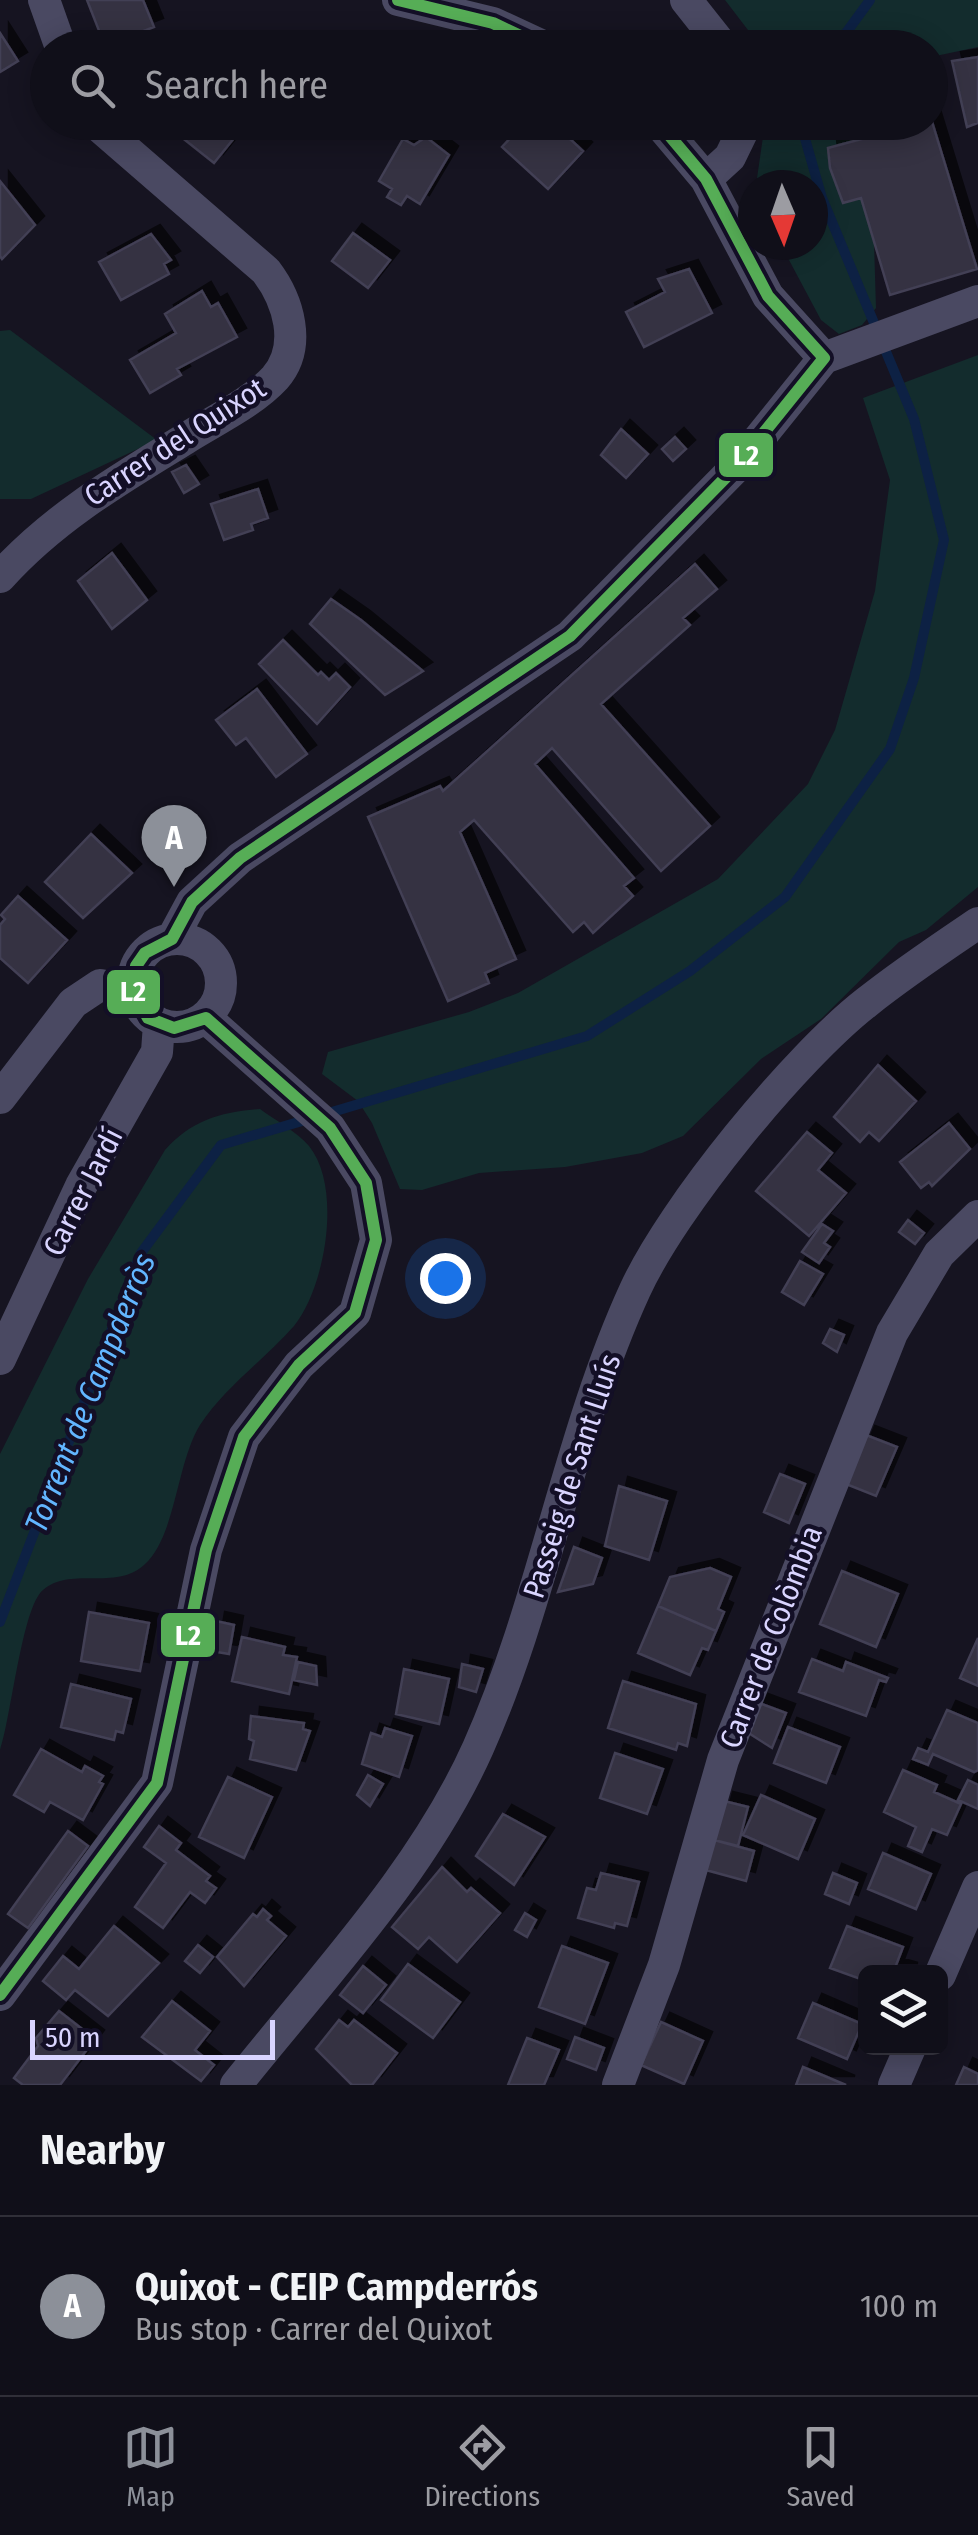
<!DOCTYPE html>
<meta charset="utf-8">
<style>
:root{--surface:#100f19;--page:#1e1d26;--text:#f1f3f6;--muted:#9c9ca2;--line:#302f38;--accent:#8c9099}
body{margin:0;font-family:"Fira Sans Condensed",sans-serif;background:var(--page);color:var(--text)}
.controls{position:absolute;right:30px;bottom:30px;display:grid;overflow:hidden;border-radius:15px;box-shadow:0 5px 25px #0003}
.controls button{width:90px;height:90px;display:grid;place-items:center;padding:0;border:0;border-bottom:2px solid var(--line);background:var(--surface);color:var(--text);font:50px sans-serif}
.compass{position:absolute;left:738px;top:170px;width:90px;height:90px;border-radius:50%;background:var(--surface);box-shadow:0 5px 25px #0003;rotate:178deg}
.scale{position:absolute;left:30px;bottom:25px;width:245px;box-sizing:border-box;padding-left:10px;border:5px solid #d9d4ff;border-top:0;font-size:28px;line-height:35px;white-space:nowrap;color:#d9d4ff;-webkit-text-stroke:8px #130f26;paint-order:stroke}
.you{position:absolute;left:445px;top:1278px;width:35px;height:35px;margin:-25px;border:8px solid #fff;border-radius:50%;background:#1a73e8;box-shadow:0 0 0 15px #1a73e833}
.badge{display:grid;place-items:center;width:65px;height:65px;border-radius:50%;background:var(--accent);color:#fff;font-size:32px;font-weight:700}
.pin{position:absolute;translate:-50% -82px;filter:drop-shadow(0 2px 5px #0008)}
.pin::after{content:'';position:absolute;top:52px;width:35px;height:30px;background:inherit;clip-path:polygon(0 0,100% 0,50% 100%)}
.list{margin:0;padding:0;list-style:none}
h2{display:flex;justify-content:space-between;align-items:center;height:130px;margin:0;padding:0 40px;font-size:42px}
h2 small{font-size:32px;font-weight:400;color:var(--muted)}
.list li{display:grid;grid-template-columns:65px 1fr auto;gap:30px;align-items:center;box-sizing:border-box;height:180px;padding:0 40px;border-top:2px solid var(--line)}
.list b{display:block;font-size:38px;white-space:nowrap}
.list p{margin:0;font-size:32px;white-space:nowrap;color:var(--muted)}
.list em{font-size:32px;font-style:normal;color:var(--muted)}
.icon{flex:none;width:55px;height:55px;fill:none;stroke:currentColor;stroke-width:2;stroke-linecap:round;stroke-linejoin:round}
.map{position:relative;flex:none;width:978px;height:2085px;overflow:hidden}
.search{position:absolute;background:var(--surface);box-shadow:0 5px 25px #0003;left:30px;right:30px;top:30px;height:110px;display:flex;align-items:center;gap:25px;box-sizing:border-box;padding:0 35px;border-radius:55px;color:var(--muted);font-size:38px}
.sheet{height:310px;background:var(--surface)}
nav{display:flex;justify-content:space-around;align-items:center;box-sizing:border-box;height:140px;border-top:2px solid var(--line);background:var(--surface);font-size:28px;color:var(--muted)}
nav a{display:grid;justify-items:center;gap:5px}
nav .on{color:var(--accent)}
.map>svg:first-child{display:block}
</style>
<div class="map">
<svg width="978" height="2085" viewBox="0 0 978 2085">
<defs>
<filter id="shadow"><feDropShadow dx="9" dy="-9" stdDeviation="0" flood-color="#0009"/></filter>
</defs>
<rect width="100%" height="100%" fill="#161421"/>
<path fill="#132c2d" d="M725,0H978V47L931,57L930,48L761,47Z
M765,123H880L871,145L876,308L862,325L839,334L821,320L781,245H813V185H756Z
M10,330L157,440L31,499H0V331Z
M978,355V887L926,930L899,942L821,1019L761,1059L683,1136L642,1153L565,1167L479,1173L422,1190L400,1189L372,1123L358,1101L322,1074L328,1052L469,1012L518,993L718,879L808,784L835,730L875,591L890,480L863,398Z
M260,1109C275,1120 297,1132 309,1146C343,1188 325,1288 294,1326C264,1360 225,1387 200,1425C176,1464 176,1537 144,1565C116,1591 70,1566 43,1590C22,1607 11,1719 0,1750V1454L88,1279L165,1150C192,1120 221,1112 260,1109Z"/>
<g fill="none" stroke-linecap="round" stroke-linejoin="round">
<path stroke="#0d2144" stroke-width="10" d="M835,48L870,0
M0,1622L141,1253L221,1145L587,1036L690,971L785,897L890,749L914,678L944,540L914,419L822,198L802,128L804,122"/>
</g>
<path fill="#343243" stroke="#433f54" stroke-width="2.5" filter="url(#shadow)" d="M87,0H143L154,27L105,46Z
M0,33L18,61L0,72Z
M978,57V123L967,127L952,61Z
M930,115L977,269L890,295L861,198L843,203L830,168L828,148L892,131L889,122H930Z
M247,122L214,163L180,136L191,122Z
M525,122H552L583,151L548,189L502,147Z
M426,137L449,155L420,204L407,196L401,205L387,197L392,189L379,181L403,139L414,145Z
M0,181L35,225L2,259L0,256Z
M353,233L390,260L368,288L332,261Z
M151,234L171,260L164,264L169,274L121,300L99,262Z
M689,269L712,313L644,347L626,312L665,292L658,279Z
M202,291L211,307L218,303L237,337L177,369L181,375L150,393L130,360L176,333L165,314Z
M621,429L648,454L626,478L601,455Z
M675,437L686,449L673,461L662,449Z
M186,465L199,484L184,493L172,472Z
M258,489L268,518L251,524L253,530L224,540L211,504Z
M112,553L147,600L112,629L78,581Z
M695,564L717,589L683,618L690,625L601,704L710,826L661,871L552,748L535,764L634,878L624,886L633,896L593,933L584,922L573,932L474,820L460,832L516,959L485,973L489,983L448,1001L368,817L440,786L443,791Z
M331,599L361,620L423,671L385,695L310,624Z
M283,640L318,675L321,672L329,680L336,673L350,687L317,724L259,664Z
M257,689L307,754L276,777L246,738L236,745L216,720Z
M91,834L132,873L83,918L45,882Z
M18,896L67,940L28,983L0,958V925L5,919L1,915Z
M878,1065L916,1101L879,1141L869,1132L860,1142L834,1117Z
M949,1123L970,1149L932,1186L929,1182L921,1188L900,1162Z
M807,1132L832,1153L818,1170L846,1193L809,1236L756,1191Z
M908,1220L924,1233L915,1244L899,1232Z
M822,1224L833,1231L824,1243L830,1247L819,1263L802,1252Z
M800,1261L823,1274L804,1305L782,1292Z
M830,1329L844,1335L837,1352L823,1343Z
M866,1435L897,1447L876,1496L846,1484Z
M780,1474L805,1484L789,1523L764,1512Z
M619,1486L667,1501L649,1560L605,1546Z
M574,1547L602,1558L593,1584L558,1592Z
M710,1568L731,1577L718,1609L724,1612L716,1631L658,1606L670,1577Z
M842,1571L898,1594L876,1647L820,1624Z
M658,1606L716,1631L708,1650L702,1648L690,1675L638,1653Z
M89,1612L149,1623L140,1671L81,1661Z
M216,1621L234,1625L229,1654L211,1651Z
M242,1637L285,1647L283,1655L297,1657L289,1694L232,1681Z
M978,1638V1686L960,1678Z
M812,1659L843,1671L846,1662L888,1678L886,1682L879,1680L866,1716L799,1692Z
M298,1662L316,1666L317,1685L294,1680Z
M462,1664L483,1669L476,1692L459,1687Z
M404,1669L449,1679L439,1724L396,1714Z
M623,1681L696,1704L687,1746L678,1743L676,1750L608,1728Z
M71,1684L131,1699L123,1733L116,1731L114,1740L61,1727Z
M759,1703L786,1713L772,1748L747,1732Z
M947,1710L978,1723V1770L974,1772L933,1754L928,1765L913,1759L918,1748L928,1752Z
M251,1716L304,1723L303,1729L310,1731L296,1770L250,1759L254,1741L249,1739Z
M788,1727L840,1747L826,1783L774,1763Z
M385,1728L412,1736L399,1777L362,1764L371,1733L382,1737Z
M41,1749L82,1772L85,1766L103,1776L99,1782L103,1784L83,1820L50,1802L44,1812L14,1795Z
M615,1753L663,1769L647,1814L600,1798Z
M903,1770L937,1785L934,1792L961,1804L947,1835L932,1829L922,1852L908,1846L916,1827L884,1812Z
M368,1775L383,1784L370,1806L357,1795Z
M228,1777L272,1797L244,1858L199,1837Z
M968,1780L978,1785V1809L958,1800Z
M761,1795L815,1819L798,1859L743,1835Z
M724,1801L748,1807L738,1846L714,1840Z
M503,1814L545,1837L514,1885L476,1856Z
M159,1826L181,1843L176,1850L210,1876L206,1881L216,1888L205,1903L190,1892L163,1928L135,1907L166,1863L144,1847Z
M68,1831L88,1846L28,1928L8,1914Z
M714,1840L754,1851L746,1881L706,1870Z
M883,1853L931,1874L916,1909L868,1889Z
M442,1867L467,1892L471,1888L500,1913L457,1962L429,1937L418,1949L392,1927Z
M601,1873L639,1882L627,1926L615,1923L614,1928L578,1918L587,1888L596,1890Z
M833,1873L857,1883L849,1904L825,1894Z
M263,1909L271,1916L267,1920L286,1936L244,1986L217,1957L253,1914L257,1917Z
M525,1913L536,1920L527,1937L515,1930Z
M114,1926L159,1963L108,2016L75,1990L66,2000L43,1981L63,1956L79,1969Z
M847,1926L903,1947L895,1968L909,1972H866V1981L830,1968Z
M198,1945L213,1957L200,1973L185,1961Z
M562,1946L608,1963L585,2024L539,2007Z
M408,1964L460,2002L433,2038L381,2000Z
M363,1966L386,1985L363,2013L340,1995Z
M172,2001L210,2031L195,2050L214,2065L201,2081L142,2037Z
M813,2003L862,2024L847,2059L798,2038Z
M59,2011L95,2039L60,2085H23L14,2078L38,2046L36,2038Z
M339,2020L348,2027L354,2020L397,2053L372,2085H352L316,2049Z
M661,2022L703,2041L684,2084L641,2065Z
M575,2037L604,2048L596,2070L567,2059Z
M527,2038L559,2050L544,2085H508Z
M803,2067L846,2085H796Z
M964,2067L978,2074V2085H956Z"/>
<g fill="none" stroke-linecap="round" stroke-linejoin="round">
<path stroke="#4a4962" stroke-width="32" d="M44,0L61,48
M398,0L493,23L547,48
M686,0L724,48
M658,122L706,179L768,296L824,358
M706,179L730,157L747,122
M0,577C53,518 118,480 185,439C213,421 252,403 275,378C303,346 288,300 266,271L94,122
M133 983a44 44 0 1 1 88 0a44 44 0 1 1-88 0Z
M172,939L192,902L240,858L570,636L737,466L824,358L978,301
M0,1098L73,1003L100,985L133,991
M0,1359L81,1186L157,1052L159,1024
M940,1975L978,1887
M0,1995L157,1783L206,1550L244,1437L299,1365L355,1313L376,1240L366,1183L330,1128L206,1018
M236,2085C321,1978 422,1873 478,1748C544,1600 568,1436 635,1290C673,1207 795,1058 867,1002C902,974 941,948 978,923
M618,2085L664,1965L723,1760L892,1333L939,1254L978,1216
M894,2085L910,2048"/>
<g stroke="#130f26" stroke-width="20">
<path id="bus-1" d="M398,0L493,23L546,48
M0,1995L157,1783L206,1550L244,1437L299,1365L355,1313L376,1240L366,1183L330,1128L206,1018L174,1028L148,1018L133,991L136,966L145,953L172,939L192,902L240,858L570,636L737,466L824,358L768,296L706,179L658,122"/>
</g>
<use href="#bus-1" stroke="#56ad56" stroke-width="12"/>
</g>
<g text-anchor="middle" stroke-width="9" stroke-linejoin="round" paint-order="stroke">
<g font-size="30" fill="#d9d4ff" stroke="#130f26">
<text transform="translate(175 442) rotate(-33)" y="10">Carrer del Quixot</text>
<text transform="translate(83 1192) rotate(-63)" y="10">Carrer Jardí</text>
<text transform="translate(572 1476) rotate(-72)" y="10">Passeig de Sant Lluís</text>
<text transform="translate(771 1637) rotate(-69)" y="10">Carrer de Colòmbia</text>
</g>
<g font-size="32" font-style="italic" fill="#62b6ff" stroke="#130f26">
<text transform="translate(90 1393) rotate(-68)" y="11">Torrent de Campderròs</text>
</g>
</g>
<g stroke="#130f26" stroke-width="4">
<rect x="717" y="431" width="58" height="48" rx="10" fill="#56ad56"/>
<rect x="105" y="968" width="57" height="48" rx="10" fill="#56ad56"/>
<rect x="159" y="1611" width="58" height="48" rx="10" fill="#56ad56"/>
</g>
<g font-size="28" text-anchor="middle" font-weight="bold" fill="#fff">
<text x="746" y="465">L2</text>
<text x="133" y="1001">L2</text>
<text x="188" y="1645">L2</text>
</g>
</svg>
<div class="controls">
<button><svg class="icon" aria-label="layers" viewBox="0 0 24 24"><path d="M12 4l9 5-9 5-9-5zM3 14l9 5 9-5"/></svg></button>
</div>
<svg class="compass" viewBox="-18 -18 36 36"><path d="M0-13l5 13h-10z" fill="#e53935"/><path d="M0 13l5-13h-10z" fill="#9c9ca2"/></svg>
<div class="scale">50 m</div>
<div class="you"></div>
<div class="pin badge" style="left:174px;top:887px">A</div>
<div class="search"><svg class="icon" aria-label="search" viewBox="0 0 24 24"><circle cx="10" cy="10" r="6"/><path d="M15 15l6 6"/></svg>Search here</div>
</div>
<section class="sheet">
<h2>Nearby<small></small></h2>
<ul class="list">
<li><span class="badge">A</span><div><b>Quixot - CEIP Campderrós</b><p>Bus stop · Carrer del Quixot</p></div><em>100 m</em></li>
</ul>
</section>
<nav>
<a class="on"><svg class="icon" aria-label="map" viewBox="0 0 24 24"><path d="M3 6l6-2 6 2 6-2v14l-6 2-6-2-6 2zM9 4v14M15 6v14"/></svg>Map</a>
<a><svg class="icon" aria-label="directions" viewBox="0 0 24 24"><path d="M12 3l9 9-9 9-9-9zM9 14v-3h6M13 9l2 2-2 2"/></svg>Directions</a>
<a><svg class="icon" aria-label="saved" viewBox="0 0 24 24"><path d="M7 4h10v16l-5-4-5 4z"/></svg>Saved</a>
</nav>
